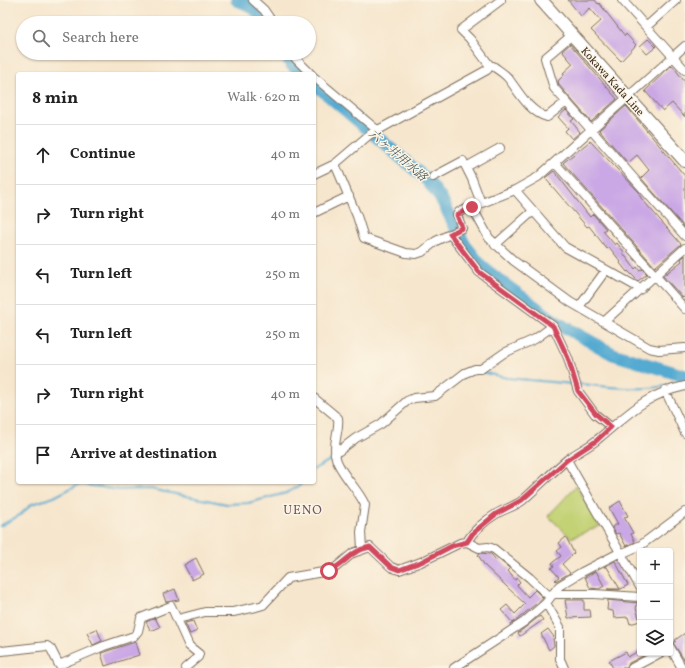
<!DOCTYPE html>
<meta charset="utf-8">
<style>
:root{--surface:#fff;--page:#f6f6f6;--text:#222;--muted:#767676;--line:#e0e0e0}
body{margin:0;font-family:Vollkorn,"Noto Serif JP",serif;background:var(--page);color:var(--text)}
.controls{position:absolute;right:12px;bottom:12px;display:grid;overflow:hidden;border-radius:4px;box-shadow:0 1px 3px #0004}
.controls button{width:36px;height:36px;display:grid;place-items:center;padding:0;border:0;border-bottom:1px solid var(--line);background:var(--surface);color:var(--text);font:20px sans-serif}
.stop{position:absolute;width:12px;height:12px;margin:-9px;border:3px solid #d1495b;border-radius:50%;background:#fff}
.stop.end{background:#d1495b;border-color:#fff;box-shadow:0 1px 4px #0008}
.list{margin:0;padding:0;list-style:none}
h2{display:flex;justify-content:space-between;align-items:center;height:52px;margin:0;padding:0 16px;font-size:17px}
h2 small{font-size:13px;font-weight:400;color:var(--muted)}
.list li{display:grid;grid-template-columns:26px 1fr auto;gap:12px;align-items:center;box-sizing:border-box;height:60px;padding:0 16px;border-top:1px solid var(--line)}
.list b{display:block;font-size:15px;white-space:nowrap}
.list em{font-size:13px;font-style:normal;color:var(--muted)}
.icon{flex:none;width:22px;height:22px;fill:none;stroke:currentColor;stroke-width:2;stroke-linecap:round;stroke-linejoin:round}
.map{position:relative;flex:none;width:685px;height:668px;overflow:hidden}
.search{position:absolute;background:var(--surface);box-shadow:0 1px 3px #0004;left:16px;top:16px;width:300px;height:44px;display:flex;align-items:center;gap:10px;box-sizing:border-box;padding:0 14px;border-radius:22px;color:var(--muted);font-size:15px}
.panel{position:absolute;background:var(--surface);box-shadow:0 1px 3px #0004;left:16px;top:72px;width:300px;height:412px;border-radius:4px}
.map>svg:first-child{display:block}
</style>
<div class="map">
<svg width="685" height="668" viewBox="0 0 685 668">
<rect width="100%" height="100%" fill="#fcf5e5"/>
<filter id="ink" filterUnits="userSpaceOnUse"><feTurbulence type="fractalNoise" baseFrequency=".025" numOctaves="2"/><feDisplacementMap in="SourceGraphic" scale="8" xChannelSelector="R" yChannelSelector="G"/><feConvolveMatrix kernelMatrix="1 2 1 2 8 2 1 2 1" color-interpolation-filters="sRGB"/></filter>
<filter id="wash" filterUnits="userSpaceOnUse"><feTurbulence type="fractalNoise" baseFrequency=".012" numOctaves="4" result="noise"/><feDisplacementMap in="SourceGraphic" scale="16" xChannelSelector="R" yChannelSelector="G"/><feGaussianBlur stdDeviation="0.9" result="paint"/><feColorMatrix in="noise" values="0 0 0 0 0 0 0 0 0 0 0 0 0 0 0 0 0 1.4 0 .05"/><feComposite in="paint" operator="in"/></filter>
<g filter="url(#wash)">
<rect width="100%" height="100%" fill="#f6e6cd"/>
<path fill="#c3d274" stroke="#7f7e49" d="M576,486L600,526L571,538L548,516Z"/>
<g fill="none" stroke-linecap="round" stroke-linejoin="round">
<path stroke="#55aad1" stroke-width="2" d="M481,372L507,378L573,384
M578,384C609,386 657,395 685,379
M314,469L334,458
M0,526L20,515L32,504L54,497L79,484L119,490L150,489L227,504L248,503L286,493L299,486L303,482"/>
<path stroke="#55aad1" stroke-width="13" d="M237,0C250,4 260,11 267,23
M284,53L292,65L303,74
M314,83L427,180L442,200L464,244L482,267L504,284L559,324L613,354L685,376"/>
</g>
<g id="blocks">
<path fill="#caa7e5" d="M568,0H595L598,4L599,3L625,36L626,34L636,45L621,61L591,30L601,21L590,8L581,16Z
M648,39L656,47L647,54L640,46Z
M570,44L617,99L591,122L559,85L558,81L564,75L563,73L573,64L562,51Z
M672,65L685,82V117L672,103L663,111L645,91Z
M626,106L685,176V228L641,178L649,170L637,155L628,163L599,130Z
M566,110L574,119L571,121L580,132L572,139L565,131L568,128L558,117Z
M590,141L640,193L639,194L641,198L681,244L655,267L563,163Z
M554,171L590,217L593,214L606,229L603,231L615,245L617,243L624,252L623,253L635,269L637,267L639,270L642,269L647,274L638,281L628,271L627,272L620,263L621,262L609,247L607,249L589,226L587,227L545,178Z
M685,255V296L683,298L663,276L682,261L681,259Z
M620,501L628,516L624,517L633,533L631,534L635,542L626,546L619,533L616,534L612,527L618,524L609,508Z
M566,537L574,553L562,564L570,573L556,581L555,580L559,577L551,568L554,566L552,563L561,556L557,551L562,547L559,543Z
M480,553L491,554L496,560L498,559L508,567L510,569L508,571L515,580L517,578L520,582L517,585L528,597L535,590L543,598L513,623L501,610L507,605L515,614L525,604L485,566L478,555Z
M196,558L204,574L192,580L184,565Z
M615,561L628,585L619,590L607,589H620L607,567H604Z
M596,571L604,586L599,589L590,588L585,577Z
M175,589L179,600L166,602L163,594Z
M565,600H584V610H590L591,617L568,618Z
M608,600L638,603L636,608L640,621L630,624L628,617L614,618L613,611L607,610Z
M540,616L543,620L520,636L518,633Z
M155,618L160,627L151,631L146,622Z
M193,621L197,631L190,634L185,623Z
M97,629L102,641L93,645L87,633Z
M548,629L554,637L553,638L554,646L549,650L541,634Z
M685,633V661L673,643L676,641L675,640Z
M135,642L139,655L105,666L101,653Z
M640,650L643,656L629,663L627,668H613L609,661L626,652L628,657Z"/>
</g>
</g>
<g filter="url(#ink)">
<use href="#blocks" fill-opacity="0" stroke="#7c6c5b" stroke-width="1"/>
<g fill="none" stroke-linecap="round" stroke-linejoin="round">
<g stroke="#7c6c5b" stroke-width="10">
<path id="street" d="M253,0L264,10L273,23
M622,0L685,70
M646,27L676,0
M572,35L545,58L554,88L685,236
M290,53L311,74
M490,66H493C498,70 504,73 508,78C519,92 529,112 547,117L566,102
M314,77L377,130
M555,163L685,309
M335,164L357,216L364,238L406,253L416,254L422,252L436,241L462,228L457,215L459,212L515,190L538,177L685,46
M466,167L500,148
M314,174L335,164L369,135L487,70L490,66L470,39L461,30L501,0
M433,177L463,161L472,179L481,203
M515,190L565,247L641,289
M472,207L489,238L514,261L570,302L649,348L659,350L685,348
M314,213L349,196
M450,234L479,272L553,326L568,358L578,391L595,414L611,427
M495,245L532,212
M579,307L606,270
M605,321L685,248
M665,390L685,433
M314,398L338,418C340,430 332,442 336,458C339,472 359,490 365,505L361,532L362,549
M335,454L356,438L381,424L407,401L414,398L435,396L465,373L475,369H481L504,353L535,339L553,326
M567,460L640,587
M467,542C472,532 486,520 496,514C504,509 514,507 523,500C538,487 552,472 568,459C577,452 589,447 598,439C629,414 644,395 685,386
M621,554L641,545L685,512
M552,594H594L640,597
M546,603L560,627V659L564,668
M178,619L205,612H233L256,607L263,605L288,578L329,571L335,568L353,553L370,547L391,567L399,570L421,562L460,543L467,542L479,548L488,547L494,549L530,578L550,597
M670,647L682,668
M0,650L2,651L47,646L51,649L59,665L104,646L134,636L138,631L141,618L171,606L189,646L199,654L198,657L185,668
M454,668L524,622L546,603L559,586L582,572L621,552
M632,668L660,653"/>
</g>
<g stroke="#7c6c5b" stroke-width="14">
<path id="primary" d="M541,0L685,161"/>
</g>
<use href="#street" stroke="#fff" stroke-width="8"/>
<use href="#primary" stroke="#fff" stroke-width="12"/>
</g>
</g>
<g fill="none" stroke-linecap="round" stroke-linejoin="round" filter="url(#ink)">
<path stroke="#d1495b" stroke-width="5" d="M329,571C346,564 349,551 370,547L391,567L399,570L421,562L452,546L467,542L473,533L496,514L522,500L567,460L596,441L611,427L596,414L578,391L568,358L553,326L479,272L450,234L462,228L457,215L472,207"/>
</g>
<g text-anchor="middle" stroke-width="3" stroke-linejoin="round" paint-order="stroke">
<g font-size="11" fill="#3b2a1e" stroke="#fcf5e5">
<text transform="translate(613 81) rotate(48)" y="4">Kokawa Kada Line</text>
</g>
<g font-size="12" font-style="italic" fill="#44575d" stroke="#fcf5e5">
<text transform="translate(398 155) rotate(41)" y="4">六ヶ井用水路</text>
</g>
<g font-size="13" letter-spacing="1" fill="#6d5664" stroke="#fcf5e5">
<text x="303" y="514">UENO</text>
</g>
</g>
</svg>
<div class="controls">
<button>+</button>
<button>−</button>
<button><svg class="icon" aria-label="layers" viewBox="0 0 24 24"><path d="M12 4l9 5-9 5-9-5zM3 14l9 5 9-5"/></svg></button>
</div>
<div class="stop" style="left:329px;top:571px"></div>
<div class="stop end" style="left:472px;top:207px"></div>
<div class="search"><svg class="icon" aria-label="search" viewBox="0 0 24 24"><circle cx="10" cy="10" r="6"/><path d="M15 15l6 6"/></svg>Search here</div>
<section class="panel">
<h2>8 min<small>Walk · 620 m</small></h2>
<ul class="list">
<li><svg class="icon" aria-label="ahead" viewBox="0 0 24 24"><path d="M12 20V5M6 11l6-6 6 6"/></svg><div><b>Continue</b></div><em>40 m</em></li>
<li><svg class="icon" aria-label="right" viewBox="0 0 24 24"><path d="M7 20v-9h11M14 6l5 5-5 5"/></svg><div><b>Turn right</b></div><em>40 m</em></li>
<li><svg class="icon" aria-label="left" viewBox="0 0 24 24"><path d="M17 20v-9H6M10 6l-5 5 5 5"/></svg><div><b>Turn left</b></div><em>250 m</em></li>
<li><svg class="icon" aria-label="left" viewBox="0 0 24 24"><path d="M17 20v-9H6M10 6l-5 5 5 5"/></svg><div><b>Turn left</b></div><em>250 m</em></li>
<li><svg class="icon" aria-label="right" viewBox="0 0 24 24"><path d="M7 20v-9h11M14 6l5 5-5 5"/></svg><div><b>Turn right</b></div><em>40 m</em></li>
<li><svg class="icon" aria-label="arrive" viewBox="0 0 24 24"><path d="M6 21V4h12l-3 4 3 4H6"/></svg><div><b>Arrive at destination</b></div></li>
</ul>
</section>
</div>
